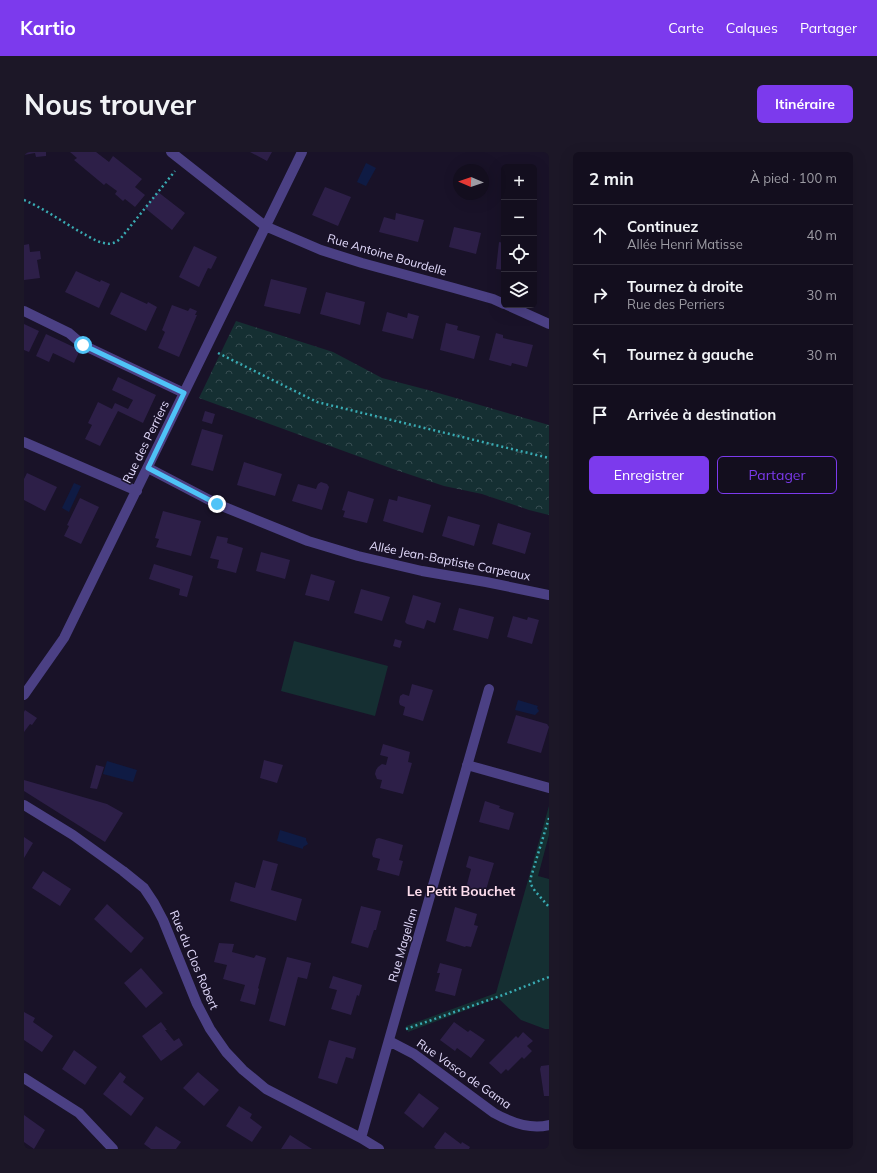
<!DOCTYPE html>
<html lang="fr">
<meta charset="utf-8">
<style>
:root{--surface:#130e1e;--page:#1c1727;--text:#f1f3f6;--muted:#9d9ca4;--line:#322e3c;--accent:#7c3aed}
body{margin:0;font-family:Mulish,sans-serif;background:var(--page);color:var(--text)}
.controls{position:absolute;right:12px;top:12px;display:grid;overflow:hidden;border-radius:6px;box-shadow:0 4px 16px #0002}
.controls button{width:36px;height:36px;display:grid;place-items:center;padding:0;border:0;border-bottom:1px solid var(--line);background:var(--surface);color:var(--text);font:20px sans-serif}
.compass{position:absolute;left:429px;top:12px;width:36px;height:36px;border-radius:50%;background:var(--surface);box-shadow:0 4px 16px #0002;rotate:272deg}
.stop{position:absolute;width:12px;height:12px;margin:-9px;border:3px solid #4fc3f7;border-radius:50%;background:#fff}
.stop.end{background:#4fc3f7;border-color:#fff;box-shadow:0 1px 4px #0008}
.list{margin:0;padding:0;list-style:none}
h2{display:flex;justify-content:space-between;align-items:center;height:52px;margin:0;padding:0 16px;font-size:17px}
h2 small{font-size:13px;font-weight:400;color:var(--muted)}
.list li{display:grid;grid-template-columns:26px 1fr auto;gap:12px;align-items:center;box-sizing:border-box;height:60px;padding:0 16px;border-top:1px solid var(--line)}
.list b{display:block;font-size:15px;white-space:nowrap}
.list p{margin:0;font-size:13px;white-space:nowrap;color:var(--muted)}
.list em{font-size:13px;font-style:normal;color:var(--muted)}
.actions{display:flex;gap:8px;padding:12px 16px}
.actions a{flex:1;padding:9px 0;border:1px solid var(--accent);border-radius:6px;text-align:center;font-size:14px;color:var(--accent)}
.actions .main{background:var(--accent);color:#fff}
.icon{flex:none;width:22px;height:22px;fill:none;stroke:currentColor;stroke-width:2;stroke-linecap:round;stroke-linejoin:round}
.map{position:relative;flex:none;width:525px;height:997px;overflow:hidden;border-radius:6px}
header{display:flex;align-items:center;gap:24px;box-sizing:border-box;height:56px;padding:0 20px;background:var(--accent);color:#fff}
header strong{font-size:19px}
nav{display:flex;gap:22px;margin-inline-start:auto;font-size:14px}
.intro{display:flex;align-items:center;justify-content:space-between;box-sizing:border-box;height:96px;padding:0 24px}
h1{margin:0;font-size:28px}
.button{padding:10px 18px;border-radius:6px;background:var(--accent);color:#fff;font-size:14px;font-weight:700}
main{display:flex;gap:24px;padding:0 24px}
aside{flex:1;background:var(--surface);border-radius:6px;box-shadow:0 4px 16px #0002}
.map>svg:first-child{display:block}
</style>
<header>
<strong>Kartio</strong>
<nav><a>Carte</a><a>Calques</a><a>Partager</a></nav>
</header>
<div class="intro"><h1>Nous trouver</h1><a class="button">Itinéraire</a></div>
<main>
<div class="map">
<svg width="525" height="997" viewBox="0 0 525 997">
<defs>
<pattern id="forest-crowns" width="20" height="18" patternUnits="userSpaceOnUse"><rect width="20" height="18" fill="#152f32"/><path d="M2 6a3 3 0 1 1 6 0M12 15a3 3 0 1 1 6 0" fill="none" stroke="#374d51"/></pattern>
</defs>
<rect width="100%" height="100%" fill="#191228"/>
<path fill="#152f32" d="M270,489L364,514L351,564L257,539Z
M525,654V683L514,724L525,727V877H521L497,868L474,846L384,880L382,874L472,841Z"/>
<path fill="url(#forest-crowns)" d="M212,169L309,200L358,226L404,238L525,273V363L505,358L458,342L420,334L369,317L175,246Z"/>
<path fill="#0f1b44" d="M342,11L352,16L342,34L333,30Z
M50,331L57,334L45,360L38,356Z
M494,548L514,554L513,556L515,559L511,563L491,558Z
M83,609L113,618L109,630L79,622Z
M256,678L282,686V688L284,692L279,695V697L253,689Z"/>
<path fill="#2d1f48" d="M0,0H22V4L12,5L11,1L0,3Z
M46,0H72L85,10L89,4L118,27L111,35L121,43L111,55L101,47L99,49L91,42L93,39L82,31L80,33L50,8L53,6Z
M226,0H248L243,9Z
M301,35L327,45L314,74L288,63Z
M134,40L161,61L148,78L121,56Z
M372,61L400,68L394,90L355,80L360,65L371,68Z
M430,75L457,81L452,102L425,95Z
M475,90L480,91V118L472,117Z
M5,92L6,100L16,99L17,107L13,108L16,126L0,128V93Z
M170,94L193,105L187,117L184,116L175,135L155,125Z
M52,119L76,130L77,128L86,132L75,156L41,140Z
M247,127L283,136L276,162L240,154Z
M97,140L123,152L124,150L133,155L122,179L86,162Z
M302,140L341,150L336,173L296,162Z
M148,153L164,159L166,156L173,159L171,163H173L155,205L134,196L141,180L138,178Z
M363,160L383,166L384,161L395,164L389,187L358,179Z
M422,171L434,174L433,178L456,184L450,207L416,198Z
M0,172L15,179L5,200L0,198Z
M472,181L479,183V186L509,193L503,215L488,211L487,214L465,208Z
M22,182L56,198L50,211L29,201L25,210L12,204Z
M94,225L132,243L119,271L94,259L76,294L61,287L68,273L64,271L74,250L88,257L91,251L104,257L109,248L88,238Z
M181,259L191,262L188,272L178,269Z
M178,277L199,283L189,319L167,313Z
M220,310L258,322L251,344L213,333Z
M3,321L33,335L21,359L0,348V327Z
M297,330L303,332L305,335L298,358L268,349L274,332L292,337L294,332Z
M324,339L350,347L343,371L319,365L321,359L318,358Z
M374,344L407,353L399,381L359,369L365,347L373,349Z
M56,346L75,355L57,392L40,384L45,374L43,373Z
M139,359L177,369L167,404L132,395L135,387L131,386Z
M424,364L456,373L450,394L418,384Z
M474,371L507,381L501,402L468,392Z
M193,384L204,386L203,391L219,396L212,421L193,416L195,408L186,406Z
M237,400L266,408L261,427L232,419Z
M130,412L169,424L163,445L155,443L156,437L125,427Z
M287,422L311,429L305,449L281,443Z
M337,437L366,445L358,469L330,461Z
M389,443L417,451L411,471L403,468L400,477L383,472L381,470Z
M435,456L470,465L464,487L429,478Z
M489,464L503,468L504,465L515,468L508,492L483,485Z
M371,487L378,489L376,496L369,494Z
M388,532L409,538L399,569L379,563L381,555L376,553L375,550L376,544L379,542L385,544Z
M1,558L13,566L8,573L6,572L0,580V560Z
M492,563L523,572L525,575L517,601L483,591Z
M359,592L386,600L384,610L388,611L379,642L356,636L358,628L353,627L351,622L352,618L354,615L358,612L362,613L364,605L356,603Z
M240,608L259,613L253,631L236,626Z
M72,613L80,615L73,637L66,636Z
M0,628L83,652L99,661L81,690L0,639Z
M461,649L476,654L475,656L490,661L485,678L455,670Z
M0,685L9,691L0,706Z
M355,686L379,693L375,708L379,709L375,724L353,718L356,707L349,705L348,702L352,687Z
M445,704L470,711L461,741L442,736L447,717L442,715Z
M239,708L254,712L247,738L278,747L272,769L206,749L211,730L231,736Z
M19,719L47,737L36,754L8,736Z
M83,752L120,786L107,801L70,767Z
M337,754L357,759L352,778H350L344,796L327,791Z
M431,755L453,762L450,773L454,774L447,795L442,794L441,795L422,789Z
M195,791L210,792L208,800L230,806L232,803L242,806L234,836L235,837L231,853L216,849L221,833L199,827L203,813L190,810Z
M263,805L287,811L283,827L274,825L261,874L245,869Z
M416,811L438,817L431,844L411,839L416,821H413Z
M117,816L139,841L122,856L100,831Z
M309,824L338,833L335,844L333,843L327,863L307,857L313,838L305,836Z
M0,860L11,866L9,870L29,884L18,900L0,888Z
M137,870L143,878H141L150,889L155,886L159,893L137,909L118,884Z
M430,870L444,880L446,878L461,888L447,906L433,896L431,899L416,888Z
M499,880L509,889L503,894L508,899L500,907L498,905L484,919L482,917L477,922L465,911L492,884L494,886Z
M305,888L332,896L329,907L322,905L313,932L294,926Z
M50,898L73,915L61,933L38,917Z
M525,913V944H520L516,917L517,914Z
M96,920L102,925L99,930L120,946L107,964L79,942Z
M174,920L195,938L180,954L159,936Z
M395,941L415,956L399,976L380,961Z
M215,954L228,962L226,966L238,975L228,990L202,974Z
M0,963L21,978L10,997L0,990Z
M132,974L157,990L152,997H127L120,992Z
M421,980L437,992L438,990L446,995L445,997H412L410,995Z
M266,983L288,997H257Z"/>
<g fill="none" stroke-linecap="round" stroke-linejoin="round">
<path stroke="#39abb3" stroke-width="2.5" stroke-dasharray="2 3" stroke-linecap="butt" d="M0,48C21,57 40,71 60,82C66,85 73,90 80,91C86,93 92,91 97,86L151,19
M194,201L293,250L525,306
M525,666L507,725L506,731L511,739L525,755
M382,877L479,843L525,825"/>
<path stroke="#4b4084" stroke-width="10" d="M147,0L241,74L297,98L338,111L430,136L469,147L480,152
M483,153L525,172
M0,159L45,181L59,193L160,241
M0,290L113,339
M124,316L193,352L284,389L334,404L398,419L462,430L525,443
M0,543L40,486L278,0
M443,613L525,636
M0,653L49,683L99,719L120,736L130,751L139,768L173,852L186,877L202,900L219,918L242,937L337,986L355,997
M365,889L390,902L470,961C486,970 506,978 525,973
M0,926L55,961L89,997
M337,986L465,537"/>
</g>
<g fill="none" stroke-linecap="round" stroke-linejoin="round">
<path stroke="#4fc3f7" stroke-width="5" d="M59,193L160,241L124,316L193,352"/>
</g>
<g text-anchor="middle" stroke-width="3" stroke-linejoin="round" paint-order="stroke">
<g font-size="12" fill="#e3dbfd" stroke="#191228">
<text transform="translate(363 103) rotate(16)" y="4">Rue Antoine Bourdelle</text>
<text transform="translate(122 290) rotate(-64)" y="4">Rue des Perriers</text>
<text transform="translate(426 409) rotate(11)" y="4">Allée Jean-Baptiste Carpeaux</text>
<text transform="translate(379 793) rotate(-74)" y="4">Rue Magellan</text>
<text transform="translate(170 808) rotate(67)" y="4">Rue du Clos Robert</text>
<text transform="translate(440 922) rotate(35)" y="4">Rue Vasco de Gama</text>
</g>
<g font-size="14" font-weight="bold" fill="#fddded" stroke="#191228">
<text x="437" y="744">Le Petit Bouchet</text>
</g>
</g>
</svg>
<div class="controls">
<button>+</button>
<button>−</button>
<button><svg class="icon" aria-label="locate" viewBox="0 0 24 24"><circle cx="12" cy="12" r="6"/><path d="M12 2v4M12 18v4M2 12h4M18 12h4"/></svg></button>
<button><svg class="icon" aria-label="layers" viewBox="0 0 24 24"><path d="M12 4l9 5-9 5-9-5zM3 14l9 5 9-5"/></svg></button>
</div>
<svg class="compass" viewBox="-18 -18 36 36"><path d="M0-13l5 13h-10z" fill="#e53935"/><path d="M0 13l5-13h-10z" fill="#9d9ca4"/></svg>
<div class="stop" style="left:59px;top:193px"></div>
<div class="stop end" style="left:193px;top:352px"></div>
</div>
<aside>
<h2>2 min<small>À pied · 100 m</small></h2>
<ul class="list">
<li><svg class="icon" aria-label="ahead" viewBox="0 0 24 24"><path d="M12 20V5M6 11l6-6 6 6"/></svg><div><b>Continuez</b><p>Allée Henri Matisse</p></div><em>40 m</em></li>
<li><svg class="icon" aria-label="right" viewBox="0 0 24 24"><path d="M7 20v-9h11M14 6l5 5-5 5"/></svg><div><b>Tournez à droite</b><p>Rue des Perriers</p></div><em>30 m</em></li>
<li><svg class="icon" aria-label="left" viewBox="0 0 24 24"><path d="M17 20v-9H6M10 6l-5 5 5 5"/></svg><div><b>Tournez à gauche</b></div><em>30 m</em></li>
<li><svg class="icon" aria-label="arrive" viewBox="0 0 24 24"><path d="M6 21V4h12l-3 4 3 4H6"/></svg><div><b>Arrivée à destination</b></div></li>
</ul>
<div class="actions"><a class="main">Enregistrer</a><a>Partager</a></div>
</aside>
</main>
